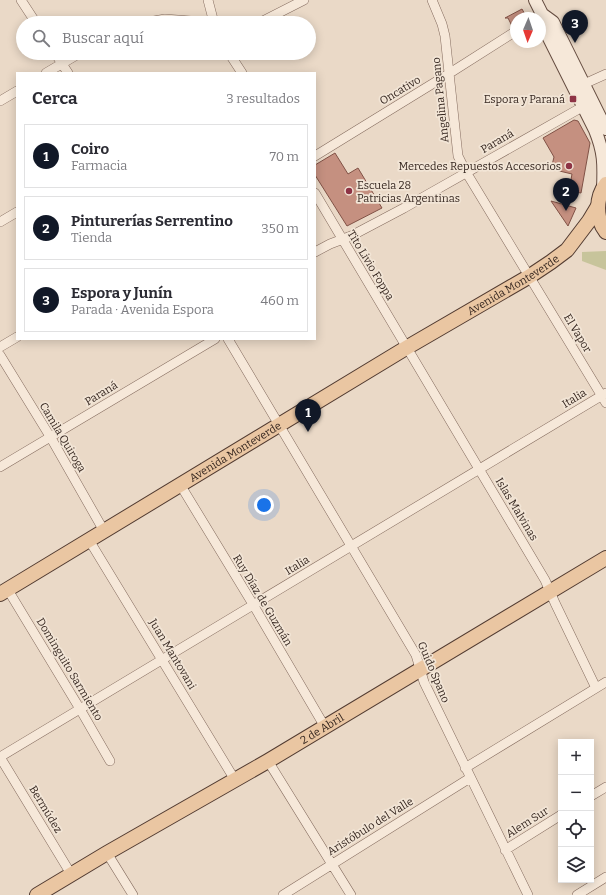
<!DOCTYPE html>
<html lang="es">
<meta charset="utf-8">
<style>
:root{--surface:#fff;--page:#f2f2f3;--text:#2b2b33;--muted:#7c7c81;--line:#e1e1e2;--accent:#111827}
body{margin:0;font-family:Bitter,serif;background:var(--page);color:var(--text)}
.controls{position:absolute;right:12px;bottom:12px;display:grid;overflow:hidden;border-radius:0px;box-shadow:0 2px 10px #0003}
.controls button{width:36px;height:36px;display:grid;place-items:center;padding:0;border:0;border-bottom:1px solid var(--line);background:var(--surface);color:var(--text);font:20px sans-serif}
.compass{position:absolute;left:510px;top:12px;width:36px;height:36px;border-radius:50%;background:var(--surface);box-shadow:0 2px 10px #0003;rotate:182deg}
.you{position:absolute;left:264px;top:505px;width:14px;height:14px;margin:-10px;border:3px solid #fff;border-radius:50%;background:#1a73e8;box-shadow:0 0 0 6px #1a73e833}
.badge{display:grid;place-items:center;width:26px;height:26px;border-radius:50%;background:var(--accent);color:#fff;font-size:13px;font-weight:700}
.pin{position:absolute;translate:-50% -33px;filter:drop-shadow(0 1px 2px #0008)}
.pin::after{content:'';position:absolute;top:21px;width:14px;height:12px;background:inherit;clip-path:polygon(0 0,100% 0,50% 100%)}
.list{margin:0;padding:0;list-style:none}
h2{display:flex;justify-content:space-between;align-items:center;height:52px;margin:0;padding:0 16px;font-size:17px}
h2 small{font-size:13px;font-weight:400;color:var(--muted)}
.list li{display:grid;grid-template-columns:26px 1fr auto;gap:12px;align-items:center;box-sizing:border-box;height:64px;margin:0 8px 8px;padding:0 8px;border:1px solid var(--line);border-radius:0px}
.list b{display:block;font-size:15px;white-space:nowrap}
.list p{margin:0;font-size:13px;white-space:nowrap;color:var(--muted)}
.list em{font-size:13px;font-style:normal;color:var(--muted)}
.icon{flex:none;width:22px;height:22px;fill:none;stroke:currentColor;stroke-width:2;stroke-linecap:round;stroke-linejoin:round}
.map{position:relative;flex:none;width:606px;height:895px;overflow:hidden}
.search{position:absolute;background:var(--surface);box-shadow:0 2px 10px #0003;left:16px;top:16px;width:300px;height:44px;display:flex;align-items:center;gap:10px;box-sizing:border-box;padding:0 14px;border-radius:22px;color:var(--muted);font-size:15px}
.panel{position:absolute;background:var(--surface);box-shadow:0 2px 10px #0003;left:16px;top:72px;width:300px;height:268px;border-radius:0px}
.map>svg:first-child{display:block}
</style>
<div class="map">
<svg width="606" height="895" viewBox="0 0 606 895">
<rect width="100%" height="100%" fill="#ead9c7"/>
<path fill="#c7c49b" d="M606,251V270L582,261V252Z"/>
<path fill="#c59080" stroke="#815246" d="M522,9L527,18H516V25L512,26L508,18H505Z
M574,120L578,121L590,143L581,193L569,191L572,174L551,169L554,157L543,138Z
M335,153L348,174L358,168L382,208L347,226L315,175V165Z
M551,201L576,208L568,226Z"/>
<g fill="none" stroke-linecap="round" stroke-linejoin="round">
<g stroke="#846b5e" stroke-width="10">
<path id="minor" d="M21,0L36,23
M208,0L214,23
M432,0L442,24L445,36L458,156L466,172L606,403
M143,23L165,19L216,23
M259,23L304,0
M55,53L68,73
M229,53L242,73
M46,73L80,53
M584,84L606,74
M0,101L17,91
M315,156L450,73L516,31
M315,193L545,580L555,603L596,688
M0,222L17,212
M315,252L330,244L351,236L404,208L584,106
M228,339L416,655L424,682L528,895
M0,347L17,337
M0,355L51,438L104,531
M0,467L215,339
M181,486L254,606L325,727
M89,540L235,780
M8,590L80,709L110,761
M0,757L606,393
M0,757L71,874
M268,761L351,895
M465,768L606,682
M591,796L606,787
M505,850L561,815
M107,853L133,895
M283,895L470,778
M577,895L606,877"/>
</g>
<g stroke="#664d41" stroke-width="14">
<path id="secondary" d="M535,0L542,14L543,26L595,130C604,152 604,164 603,188
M542,14L553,22L606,129"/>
</g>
<g stroke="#523b31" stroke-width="16">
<g id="primary">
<path d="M606,184C596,197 595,218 606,232"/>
<path id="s1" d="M0,594L406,348L530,276L551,262L567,250L589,221L598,206"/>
<path id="s2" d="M37,895L107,853L268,761L606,558"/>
</g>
</g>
<use href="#minor" stroke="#f6e8d9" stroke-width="9"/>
<use href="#secondary" stroke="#f6e8d9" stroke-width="12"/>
<use href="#primary" stroke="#eac6a2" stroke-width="14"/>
</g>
<g fill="#8e3345" stroke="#f2e5d6" stroke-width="1.5">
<rect x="569" y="95" width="8" height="8" rx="2"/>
<circle cx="569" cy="166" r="4"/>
<circle cx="349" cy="191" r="4"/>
</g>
<g text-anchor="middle" stroke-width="3.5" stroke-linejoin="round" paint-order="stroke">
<g font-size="11" fill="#362720" stroke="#f2e5d6">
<text transform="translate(400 90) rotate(-31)" y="4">Oncativo</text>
<text transform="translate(440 100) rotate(-96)" y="4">Angelina Pagano</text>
<text transform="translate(497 141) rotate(-30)" y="4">Paraná</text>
<text transform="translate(371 265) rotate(59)" y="4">Tito Livio Foppa</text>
<text dy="4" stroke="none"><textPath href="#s1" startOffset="599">Avenida Monteverde</textPath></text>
<text transform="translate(578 333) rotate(59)" y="4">El Vapor</text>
<text transform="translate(101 393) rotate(-31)" y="4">Paraná</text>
<text transform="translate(574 398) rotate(-31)" y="4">Italia</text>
<text transform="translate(63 437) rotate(59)" y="4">Camila Quiroga</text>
<text dy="4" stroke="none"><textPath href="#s1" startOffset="275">Avenida Monteverde</textPath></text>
<text transform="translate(517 509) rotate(59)" y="4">Islas Malvinas</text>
<text transform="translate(297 565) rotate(-31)" y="4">Italia</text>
<text transform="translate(263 600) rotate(59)" y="4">Ruy Díaz de Guzmán</text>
<text transform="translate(173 654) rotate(59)" y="4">Juan Mantovani</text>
<text transform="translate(70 669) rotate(59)" y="4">Dominguito Sarmiento</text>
<text transform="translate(434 672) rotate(67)" y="4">Guido Spano</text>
<text dy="4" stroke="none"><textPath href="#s2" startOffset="330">2 de Abril</textPath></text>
<text transform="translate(46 809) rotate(59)" y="4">Bermúdez</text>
<text transform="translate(527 822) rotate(-32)" y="4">Alem Sur</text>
<text transform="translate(370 826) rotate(-32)" y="4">Aristóbulo del Valle</text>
</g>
<g font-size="11" fill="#362720" stroke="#f2e5d6" text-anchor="end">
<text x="565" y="103">Espora y Paraná</text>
<text x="561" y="170">Mercedes Repuestos Accesorios</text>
<text x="357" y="189" text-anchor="start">Escuela 28<tspan x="357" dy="13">Patricias Argentinas</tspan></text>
</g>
</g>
</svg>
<div class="controls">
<button>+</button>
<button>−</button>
<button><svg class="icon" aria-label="locate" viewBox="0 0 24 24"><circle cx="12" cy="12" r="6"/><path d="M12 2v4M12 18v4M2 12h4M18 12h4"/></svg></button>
<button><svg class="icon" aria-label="layers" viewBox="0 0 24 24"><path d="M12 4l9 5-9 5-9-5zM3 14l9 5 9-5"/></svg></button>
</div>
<svg class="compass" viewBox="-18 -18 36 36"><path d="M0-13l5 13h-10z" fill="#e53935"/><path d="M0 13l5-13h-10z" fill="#7c7c81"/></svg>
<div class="you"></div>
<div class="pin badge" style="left:308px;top:432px">1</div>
<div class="pin badge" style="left:566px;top:211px">2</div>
<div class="pin badge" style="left:575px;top:43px">3</div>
<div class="search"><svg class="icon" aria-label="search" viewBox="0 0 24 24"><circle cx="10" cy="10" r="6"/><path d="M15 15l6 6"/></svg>Buscar aquí</div>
<section class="panel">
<h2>Cerca<small>3 resultados</small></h2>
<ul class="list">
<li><span class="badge">1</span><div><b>Coiro</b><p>Farmacia</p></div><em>70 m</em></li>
<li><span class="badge">2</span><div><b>Pinturerías Serrentino</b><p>Tienda</p></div><em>350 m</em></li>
<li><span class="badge">3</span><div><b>Espora y Junín</b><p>Parada · Avenida Espora</p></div><em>460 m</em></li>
</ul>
</section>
</div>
